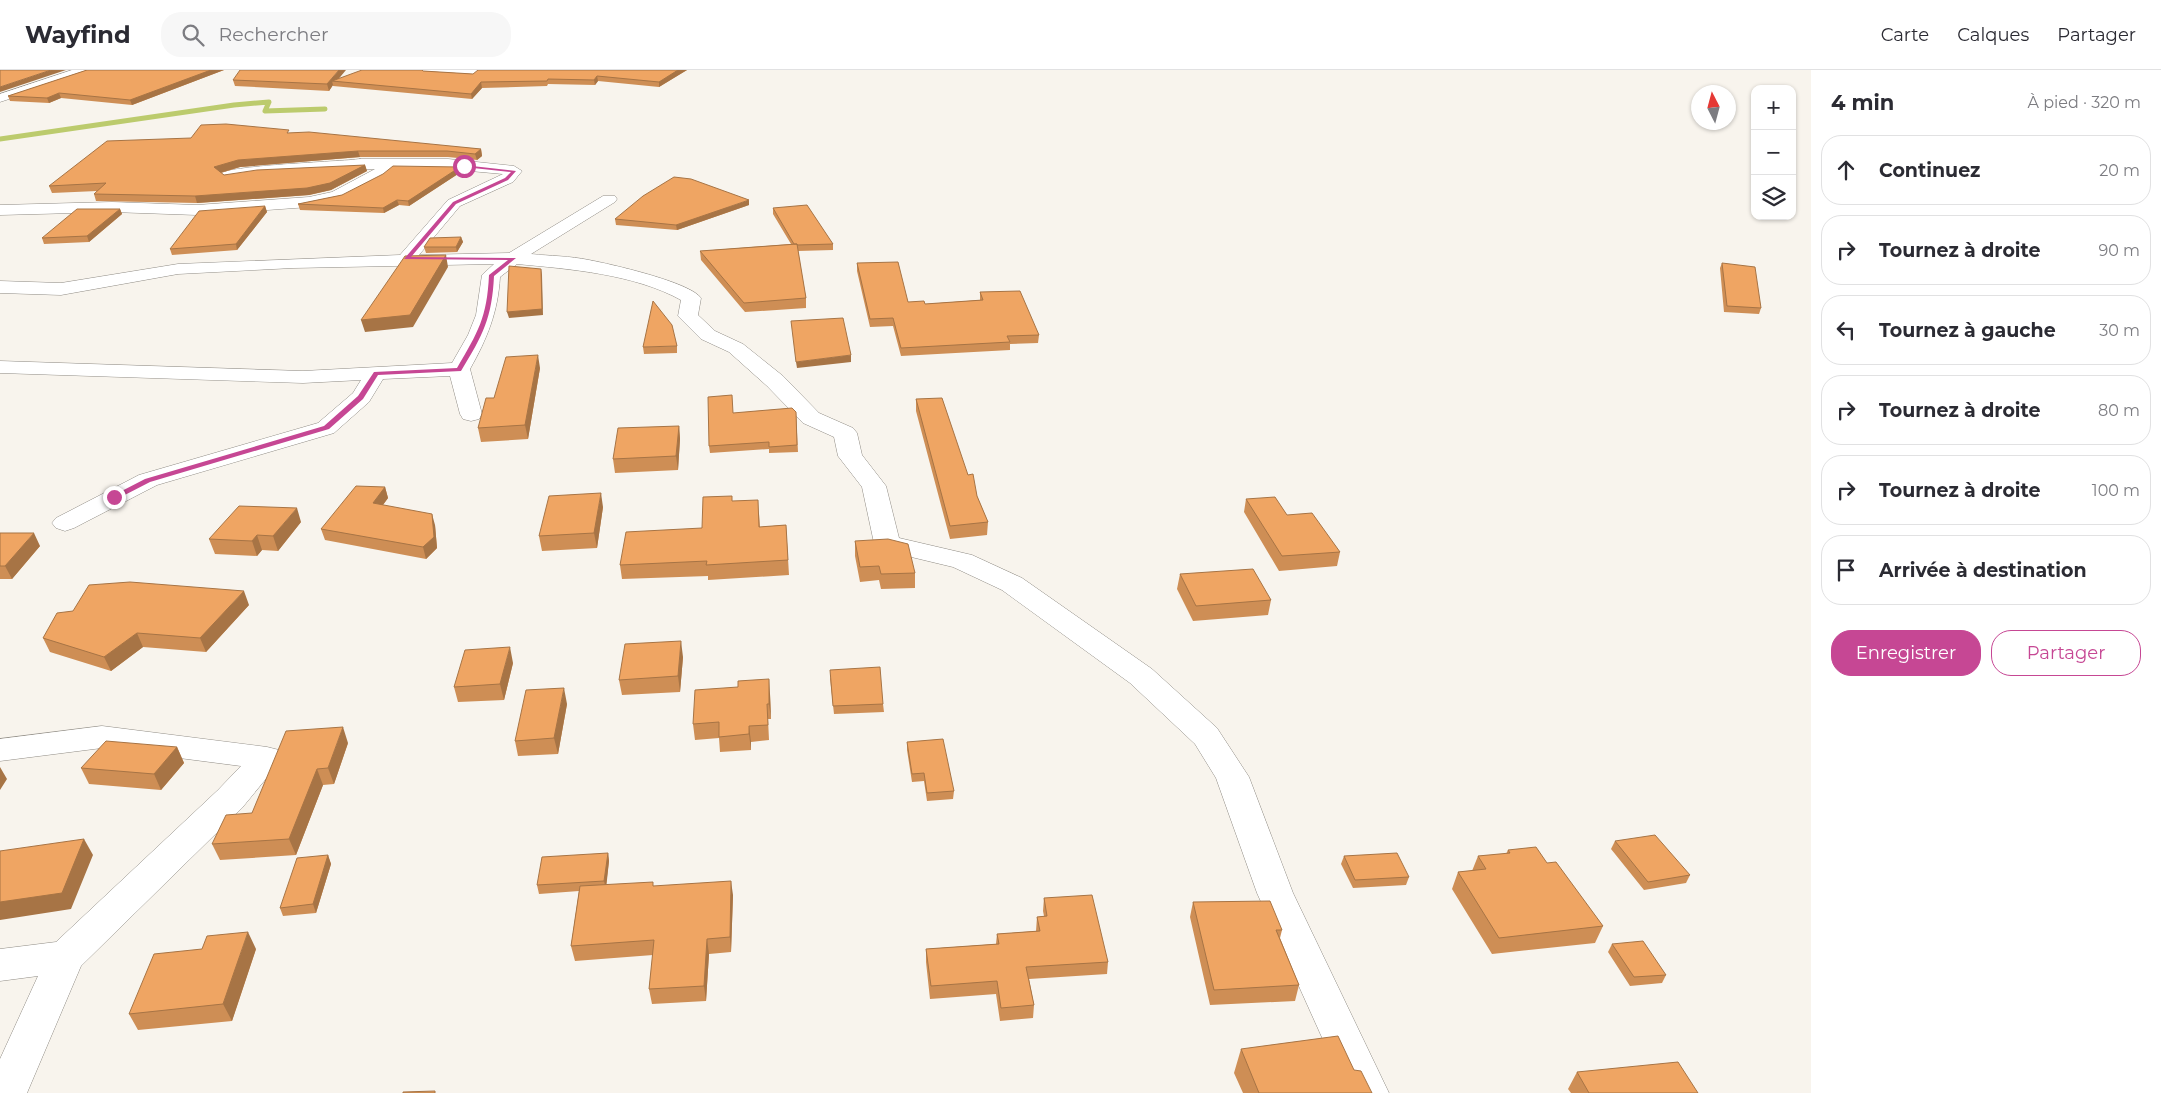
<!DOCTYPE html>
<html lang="fr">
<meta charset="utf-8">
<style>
:root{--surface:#fff;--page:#f7f7f7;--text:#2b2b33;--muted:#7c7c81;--line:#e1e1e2;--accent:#c64794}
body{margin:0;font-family:Montserrat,sans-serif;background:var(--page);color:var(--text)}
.controls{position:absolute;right:15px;top:15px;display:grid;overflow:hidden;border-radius:10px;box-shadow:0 1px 4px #0004}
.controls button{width:45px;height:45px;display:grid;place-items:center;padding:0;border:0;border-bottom:1px solid var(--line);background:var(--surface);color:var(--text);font:25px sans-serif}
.compass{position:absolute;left:1691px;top:15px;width:45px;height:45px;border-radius:50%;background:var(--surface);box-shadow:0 1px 4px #0004;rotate:354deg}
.stop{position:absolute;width:15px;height:15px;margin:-11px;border:4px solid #c64794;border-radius:50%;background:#fff}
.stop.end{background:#c64794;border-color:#fff;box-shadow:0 1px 5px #0008}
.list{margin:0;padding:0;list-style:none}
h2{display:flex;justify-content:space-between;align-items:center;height:65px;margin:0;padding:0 20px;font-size:21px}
h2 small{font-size:16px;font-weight:400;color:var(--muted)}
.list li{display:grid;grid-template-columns:32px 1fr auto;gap:15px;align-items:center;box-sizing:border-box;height:70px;margin:0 10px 10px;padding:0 10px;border:1px solid var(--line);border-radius:20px}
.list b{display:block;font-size:19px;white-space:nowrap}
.list em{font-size:16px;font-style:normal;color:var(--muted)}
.actions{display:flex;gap:10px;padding:15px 20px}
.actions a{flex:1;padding:11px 0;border:1px solid var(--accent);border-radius:20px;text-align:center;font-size:18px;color:var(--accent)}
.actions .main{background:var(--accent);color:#fff}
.icon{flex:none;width:28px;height:28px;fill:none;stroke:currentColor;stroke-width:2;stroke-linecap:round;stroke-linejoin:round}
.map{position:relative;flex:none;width:1811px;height:1023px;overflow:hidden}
header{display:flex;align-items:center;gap:30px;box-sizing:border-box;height:70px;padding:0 25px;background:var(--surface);border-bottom:1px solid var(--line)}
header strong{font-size:24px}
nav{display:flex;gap:28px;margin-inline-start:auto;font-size:18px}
.search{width:350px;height:45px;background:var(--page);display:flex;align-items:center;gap:12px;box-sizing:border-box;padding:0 18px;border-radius:20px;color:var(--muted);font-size:19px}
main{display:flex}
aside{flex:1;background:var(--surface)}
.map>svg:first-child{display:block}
</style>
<header>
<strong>Wayfind</strong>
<div class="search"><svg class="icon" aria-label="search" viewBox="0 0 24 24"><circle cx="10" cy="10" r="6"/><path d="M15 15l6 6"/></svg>Rechercher</div>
<nav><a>Carte</a><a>Calques</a><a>Partager</a></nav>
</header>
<main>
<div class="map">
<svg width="1811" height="1023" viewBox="0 0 1811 1023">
<rect width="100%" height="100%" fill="#f8f4ed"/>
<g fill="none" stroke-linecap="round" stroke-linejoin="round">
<path stroke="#bccb6d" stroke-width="5" d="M0,69L234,35L269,32L265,41L325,39"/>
<g stroke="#8f8b84" stroke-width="1">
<path id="street" d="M72,0H90L88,3L0,32V24Z
M418,0H477L480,3L474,7L424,4Z
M360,89H448L514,96L522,101L513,112L460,136L419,185L509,183L603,126H615L617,129L615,132L531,184C550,186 570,186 589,190C610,194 690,212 701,228L698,245L715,261L743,274L783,306L819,343L853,358L857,363L862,385L886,416L899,468L972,485L1022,508L1152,599L1217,658L1249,707L1293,823L1389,1023H1347L1257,823L1216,708L1195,674L1130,613L1002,520L953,497L878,479L874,473L862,417L838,386L834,367L803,353L767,316L729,282L701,269L678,246L681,230C634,204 570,199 517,194L500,207C498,242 487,269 470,299L482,344L479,349L471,351L463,349L460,344L450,306L383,309L369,332L334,363L157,415L74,458L65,461L56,458L52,453L56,448L139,405L318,353L353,323L361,310L303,313L0,303V291L303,301L452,293L468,265L476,245L482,205L494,194L293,198L178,204L61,225L0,223V211L61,213L178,194L400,185L448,130L503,104L448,99H394L383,108L343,129L309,137L197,145L112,142L0,145V135L112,132L197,135L309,127L332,122L375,99L259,105L226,110L218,105C225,95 339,92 360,89Z
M102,656L267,677L279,680L283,688L242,738L81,896L27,1023H0V989L38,906L0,911V879L56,872L218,720L241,696L102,678L0,691V669Z"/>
</g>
<use href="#street" fill="#fff" fill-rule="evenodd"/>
</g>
<path fill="#ce8e55" d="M87,0H224L132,35L61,28L49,33L10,31L8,26Z
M687,0L659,17L598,11L595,15L548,14L547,16L482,18L472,29L333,16V15L329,21L235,16L233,10L339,9L423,1L473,4Z
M290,63L481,79L482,86L477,90L448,87H360L240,97L221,103L224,105L365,95L367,101L331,120L309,125L197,133L96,131L94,124L97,121L52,123L49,116L191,68Z
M460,97L461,102L409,136L399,135L384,143L300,140L298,134L342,125Z
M749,135L677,160L616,155L615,149Z
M265,136L267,142L237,180L172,185L170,179Z
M773,138L833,174V180L798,181L806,228V238L745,242L701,190L700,181L791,174L773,144Z
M120,139L122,144L89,172L44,174L42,168Z
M461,167L463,172L457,182L426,183L424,177Z
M857,193L908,232L925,234L980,230V222L1039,265L1038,273L1010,274V280L901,286L893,256L870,257L857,201Z
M1722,193L1761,238L1759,244L1724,242L1720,198Z
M677,276V283L644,284L643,277Z
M540,298L528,369L481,372L478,358L494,328Z
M916,329L968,405L988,452L987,465L950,469L916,341Z
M796,342L798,382L769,383V379L710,383L709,376L733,343Z
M679,356L680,369L678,400L615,403L613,389Z
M385,417L388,428L383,435L435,455L437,478L426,489L325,470L321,459Z
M1246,429L1287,445L1340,482L1337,496L1279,501L1244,442Z
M732,431L759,444L760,457L786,455L789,505L708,510V506L622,509L620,495L702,458Z
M603,437L597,478L542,481L539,466Z
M301,452L278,481L262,480L257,486L215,484L209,469Z
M0,463L40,476L12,509H0Z
M855,471L915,503V518L881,519L879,510L860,512L855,486Z
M1180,504L1271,530L1268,545L1193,551L1177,519Z
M249,535L206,582L143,577L111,601L50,582L43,568Z
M683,587L680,622L622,625L619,610Z
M513,593L504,630L458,632L454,617Z
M830,608L883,634L884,642L834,644Z
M770,624L771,649H768L769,670L751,672V680L720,682L719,668L695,670L693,654Z
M567,634L558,684L518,686L515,671Z
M907,672L954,721L953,729L927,731L924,711L912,712L907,680Z
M348,673L334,714L323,715L296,785L220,790L212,774L252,743Z
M177,677L184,693L161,720L89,714L81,698Z
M1615,771L1690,805L1686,813L1644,820L1611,779Z
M1508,780L1547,793L1603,856L1595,873L1492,884L1452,819L1458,802L1472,801L1478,786L1506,784Z
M608,783L609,791L606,815L654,816L733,825L731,882L709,884L706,931L652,934L649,919L653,885L575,891L571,876L579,821L539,824L537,815Z
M328,785L331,794L316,843L283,846L280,838Z
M1344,786L1409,807L1406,815L1353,818L1341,794Z
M1044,828L1108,892L1107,904L1029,909L1034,935L1033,948L1000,951L996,924L930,929L926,892V879L996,874L997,864L1036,861L1037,847L1044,846L1043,841Z
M1193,832L1282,860L1280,868L1299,915L1295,931L1210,935L1190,847Z
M1612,874L1666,905L1662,913L1630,916L1608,882Z
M256,879L232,951L138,960L129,944Z
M1241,979L1354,1000L1372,1023H1243L1234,1003Z
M1577,1002L1698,1023H1571L1568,1019Z"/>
<path fill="#a77445" d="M51,0H66L0,22V17Z
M211,0H224L132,35L130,30Z
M339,0H346L336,12L332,11L333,15L329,21L327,14Z
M678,0H687L659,17V12Z
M597,6L598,11L595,15L594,10Z
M481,12L482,18L472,29L471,24Z
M59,23L61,28L49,33L47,28Z
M481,79L482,86L477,90L475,84Z
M358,81L360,87L240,97L216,104L214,97L238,90Z
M365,95L367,101L331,120L309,125L197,133L195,126Z
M460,97L461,102L409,136L408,131Z
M397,130L399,135L384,143L383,138Z
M749,130V135L677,160L676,155Z
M265,136L267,142L237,180L236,174Z
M120,139L122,144L89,172L87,166Z
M461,167L463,172L457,182L456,177Z
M446,185L448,197L413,257L365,262L361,250Z
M541,199L542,205L543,245L509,248L507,242Z
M538,285L540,298L528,369L525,355Z
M851,285V292L797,298L796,292Z
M679,356L680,369L678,400L676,386Z
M385,417L388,428L376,444L373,433Z
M601,423L603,437L597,478L594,463Z
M297,438L301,452L278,481L273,466Z
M432,444L435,455L437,478L426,489L423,477Z
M34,463L40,476L12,509L5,496Z
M257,465L262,480L257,486L252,471Z
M244,521L249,535L206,582L200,568Z
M137,563L143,577L111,601L104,587Z
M681,571L683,587L680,622L678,606Z
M510,577L513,593L504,630L500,614Z
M769,609L770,624L771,649L769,634Z
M564,618L567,634L558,684L554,668Z
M749,656L751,672V680L749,664Z
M343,657L348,673L334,714L328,698Z
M177,677L184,693L161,720L154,704Z
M0,697L7,709L0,720Z
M317,699L323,715L296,785L289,769Z
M84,769L93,785L71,839L0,850V832Z
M608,783L609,791L606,819L604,811Z
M328,785L331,794L316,843L313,834Z
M731,811L733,825L731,882L730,867Z
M248,862L256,879L232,951L223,934Z
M707,869L709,884L706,931L704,916Z"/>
<path fill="#efa563" stroke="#a77445" d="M0,0H51L0,17Z
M87,0H211L130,30L59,23L47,28L8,26Z
M240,0H339L327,14L233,10Z
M362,0H422L423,1L473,4L478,0H678L659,12L597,6L594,10L548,9L547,11L481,12L471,24L332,11Z
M226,54L289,60L287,63L309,62L481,79L475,84L447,81H358L238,90L214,97L224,105L257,100L365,95L330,113L307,118L195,126L94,124L106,113L49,116L107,71L191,68L201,55Z
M393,96L460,97L408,131L397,130L383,138L298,134L342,125L383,104Z
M674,107L691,109L749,130L676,155L615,149L643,126Z
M807,135L833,174L797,175V174H794L773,138Z
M265,136L236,174L170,179L199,141Z
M77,139H120L87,166L42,168Z
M461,167L456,177H424L430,168Z
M797,174L806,228L744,233L700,181Z
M446,185L410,245L361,250L405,186Z
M898,192L908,232L924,231L925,234L983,230L980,222L1020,221L1039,265L1007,266L1010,272L901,278L893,248L870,249L857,193Z
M1722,193L1755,197L1761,238L1727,236Z
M509,196L541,199L542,239L507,242Z
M653,231L672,255L677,276L643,277Z
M843,248L851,285L796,292L791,251Z
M538,285L525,355L478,358L486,328H494L506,287Z
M732,325L733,343L792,338L796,342L797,375L769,377V372L709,376L708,327Z
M942,328L968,405L973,404L977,426L988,452L950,456L916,329Z
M679,356L676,386L613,389L618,358Z
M356,416L385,417L373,433L432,444L434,467L423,477L321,459Z
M601,423L594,463L539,466L549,426Z
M732,426V431L758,430L759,457L786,455L788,490L706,495L707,491L620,495L626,462L702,458L703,427Z
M1275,427L1287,445L1312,443L1340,482L1282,486L1246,429Z
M239,436L297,438L273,466L257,465L252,471L209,469Z
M0,463H34L5,496H0Z
M888,469L908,474L915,503L881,504L879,496L860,497L855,471Z
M1253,499L1271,530L1196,536L1180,504Z
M130,512L244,521L200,568L137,563L104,587L43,568L57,543L73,541L89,515Z
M681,571L678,606L619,610L625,574Z
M510,577L500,614L454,617L465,580Z
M880,597L883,634L833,636L830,600Z
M769,609V634H767L768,655L749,656V664L719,667V652L693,654L695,620L738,617V611Z
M564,618L554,668L515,671L526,620Z
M343,657L328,698L317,699L289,769L212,774L226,745L252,743L286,661Z
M943,669L954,721L927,723L924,703L912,704L907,672Z
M106,671L177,677L154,704L81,698Z
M1655,765L1690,805L1648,812L1615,771Z
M84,769L62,823L0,832V781Z
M1536,777L1547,793L1556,792L1603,856L1499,868L1458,802L1486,799L1478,786L1510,783L1508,780Z
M608,783L604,811L537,815L542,787Z
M1397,783L1409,807L1355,810L1344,786Z
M328,785L313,834L280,838L297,788Z
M731,811L730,867L707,869L704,916L649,919L654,870L571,876L580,816L653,812V816Z
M1092,825L1108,892L1026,897L1034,935L1001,938L997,911L931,916L926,879L999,874L997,864L1040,861L1037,847L1047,846L1044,828Z
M1270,831L1282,860H1276L1299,915L1214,920L1193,832Z
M248,862L223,934L129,944L154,884L202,879L207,866Z
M1643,871L1666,905L1634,907L1612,874Z
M1338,966L1354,1000L1361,1001L1372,1023H1259L1241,979Z
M1678,992L1698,1023H1589L1577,1002Z
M435,1021V1023H403V1022Z"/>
<path fill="#c64794" d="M463,95L516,101L508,110L456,134L411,187L516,188L494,206C492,248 483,265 461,301L378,305L363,329L329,359L150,412L117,429H112V426L145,409L324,356L358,326L374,302L457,298C478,262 487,248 489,205L508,190L404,189L453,132L505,108L511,102L464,97Z"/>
</svg>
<div class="controls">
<button>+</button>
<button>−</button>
<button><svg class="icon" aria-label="layers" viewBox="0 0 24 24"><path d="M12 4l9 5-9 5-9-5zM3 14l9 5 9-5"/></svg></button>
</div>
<svg class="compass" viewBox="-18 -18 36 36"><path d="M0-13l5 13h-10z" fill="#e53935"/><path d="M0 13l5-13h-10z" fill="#7c7c81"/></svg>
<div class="stop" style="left:464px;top:96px"></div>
<div class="stop end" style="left:114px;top:427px"></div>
</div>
<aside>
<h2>4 min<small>À pied · 320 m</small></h2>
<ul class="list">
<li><svg class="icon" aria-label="ahead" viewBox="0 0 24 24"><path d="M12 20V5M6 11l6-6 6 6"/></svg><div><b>Continuez</b></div><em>20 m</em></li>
<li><svg class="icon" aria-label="right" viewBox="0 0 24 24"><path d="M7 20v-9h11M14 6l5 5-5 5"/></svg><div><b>Tournez à droite</b></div><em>90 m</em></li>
<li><svg class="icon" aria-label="left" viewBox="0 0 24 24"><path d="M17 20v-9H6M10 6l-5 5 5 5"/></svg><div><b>Tournez à gauche</b></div><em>30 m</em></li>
<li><svg class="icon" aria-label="right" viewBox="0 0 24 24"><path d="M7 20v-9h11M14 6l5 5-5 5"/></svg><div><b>Tournez à droite</b></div><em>80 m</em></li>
<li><svg class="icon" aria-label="right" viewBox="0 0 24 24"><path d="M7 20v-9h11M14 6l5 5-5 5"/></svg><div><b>Tournez à droite</b></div><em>100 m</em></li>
<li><svg class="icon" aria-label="arrive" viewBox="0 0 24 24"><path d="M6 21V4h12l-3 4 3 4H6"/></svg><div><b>Arrivée à destination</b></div></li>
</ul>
<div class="actions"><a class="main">Enregistrer</a><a>Partager</a></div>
</aside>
</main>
